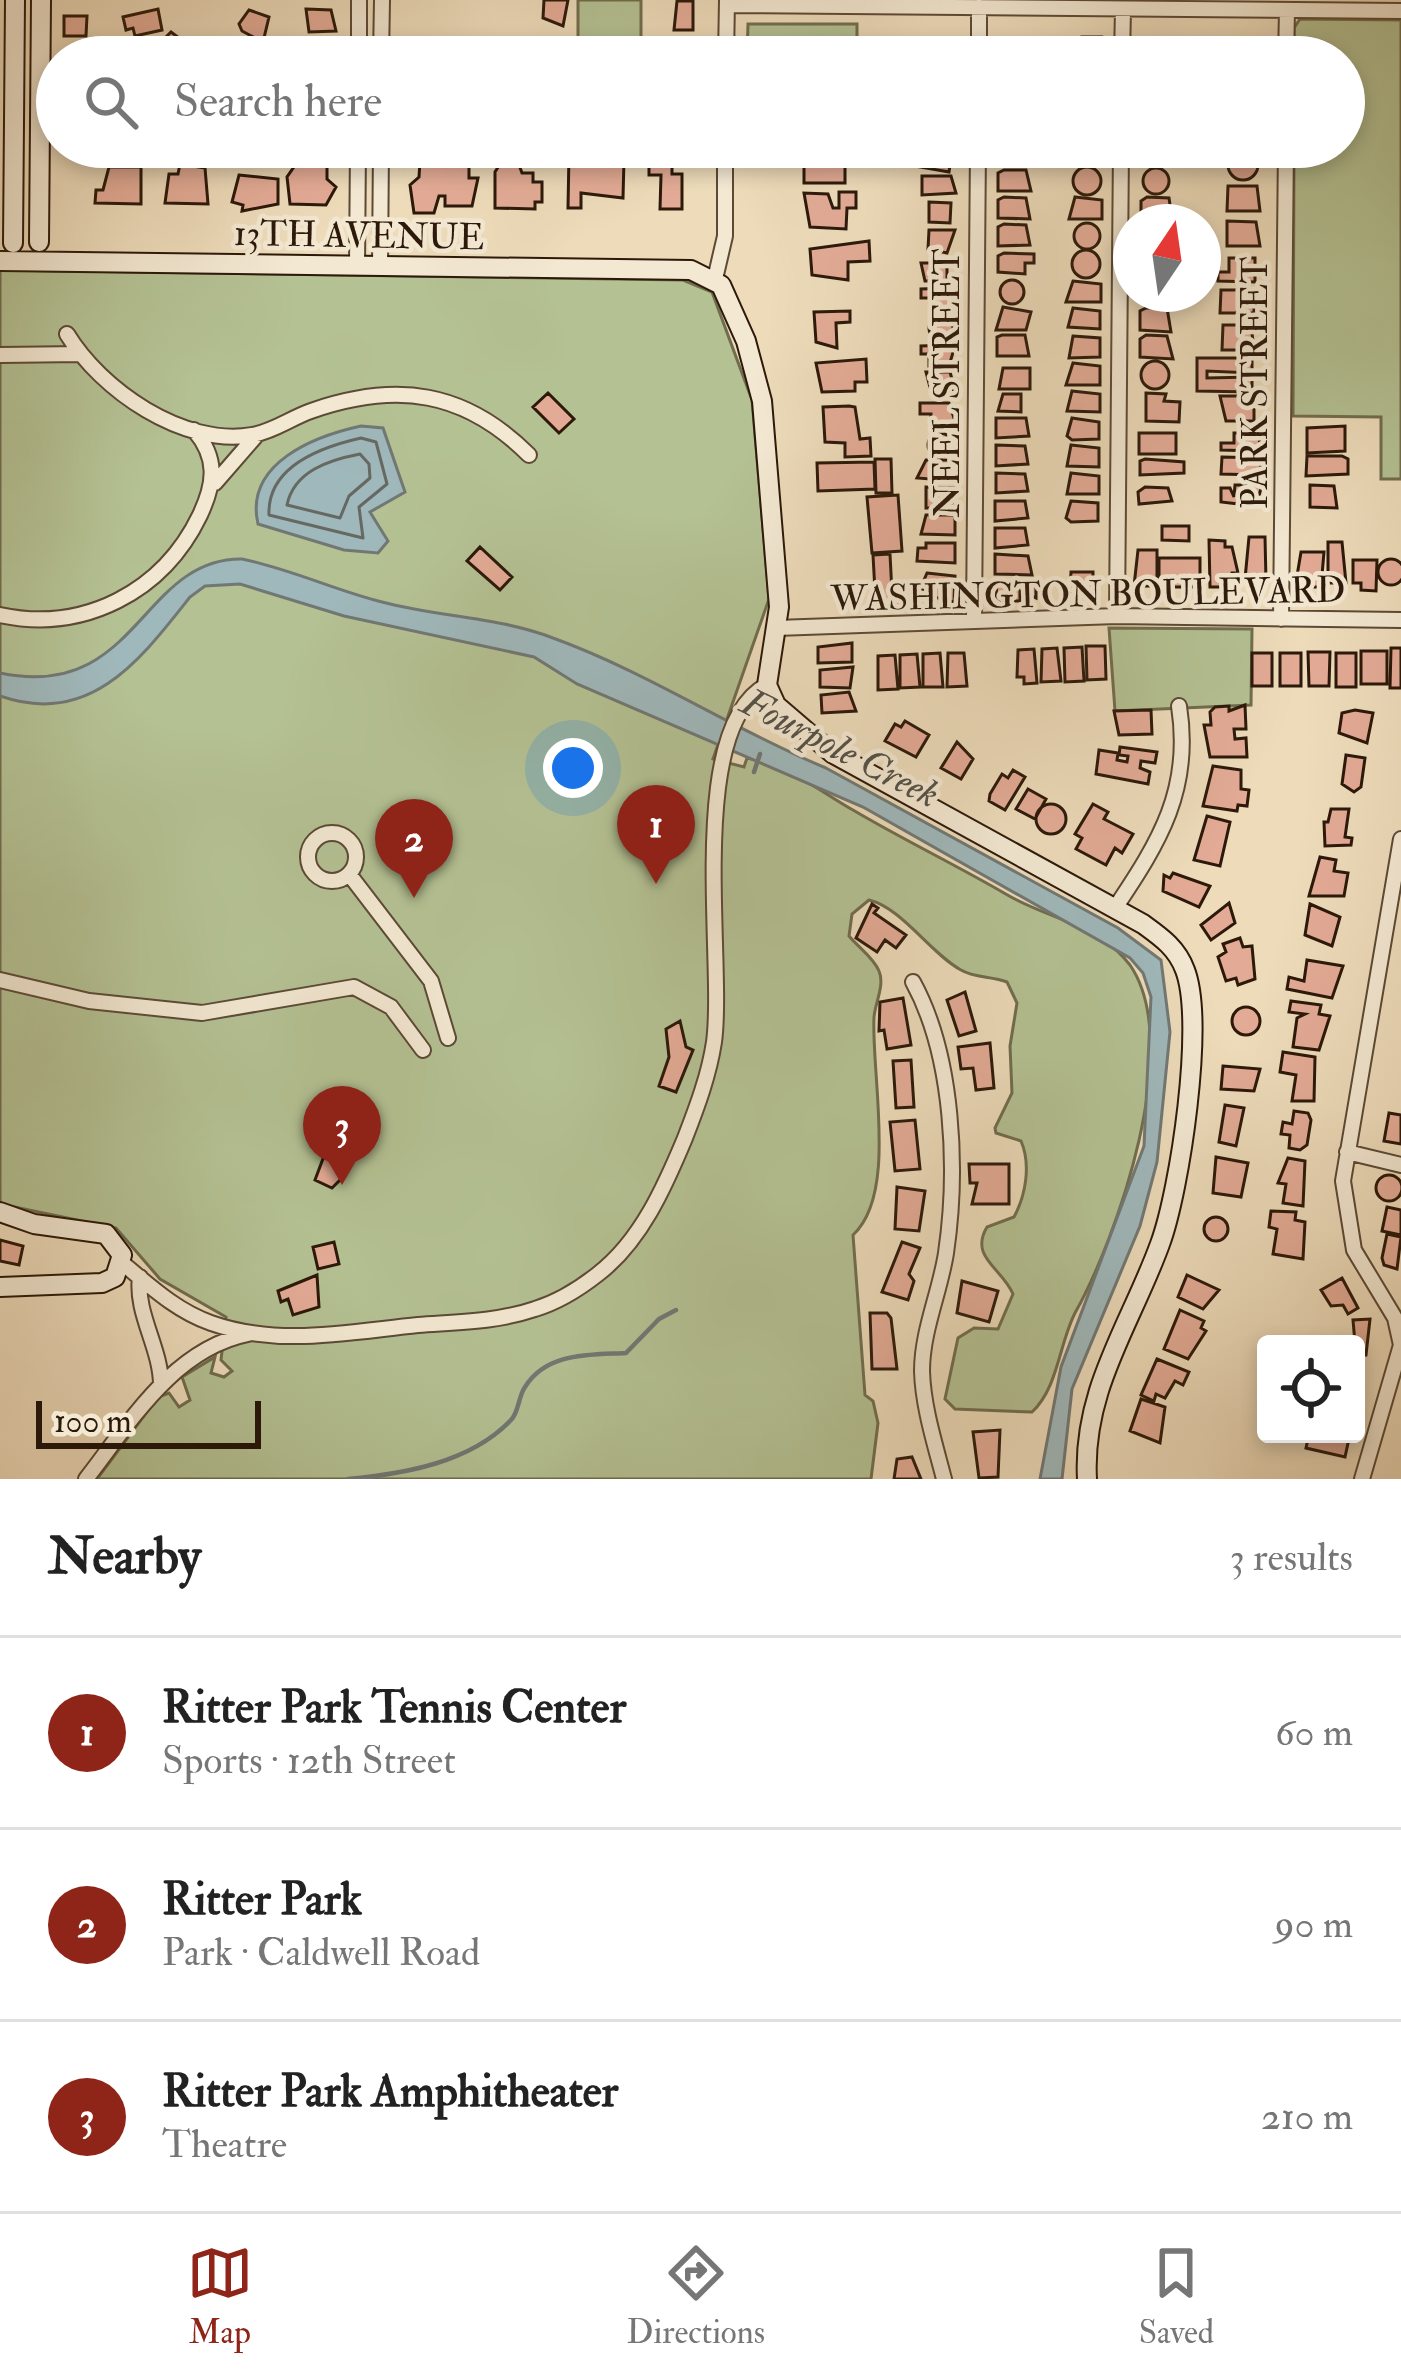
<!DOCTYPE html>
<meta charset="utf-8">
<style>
:root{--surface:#fff;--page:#f6f6f6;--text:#222;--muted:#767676;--line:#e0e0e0;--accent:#8f2418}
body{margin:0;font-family:"IM FELL Double Pica",serif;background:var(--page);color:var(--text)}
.controls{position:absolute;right:36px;bottom:36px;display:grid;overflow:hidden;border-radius:12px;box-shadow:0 6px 18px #0003}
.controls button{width:108px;height:108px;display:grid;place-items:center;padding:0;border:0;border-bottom:3px solid var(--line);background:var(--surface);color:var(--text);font:60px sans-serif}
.compass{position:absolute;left:1113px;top:204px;width:108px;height:108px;border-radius:50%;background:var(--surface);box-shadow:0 6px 18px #0003;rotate:13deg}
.scale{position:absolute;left:36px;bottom:30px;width:225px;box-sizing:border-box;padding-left:12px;border:6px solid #2c190a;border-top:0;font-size:33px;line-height:42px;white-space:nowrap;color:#2c190a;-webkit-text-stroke:9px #f3e8d2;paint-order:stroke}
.you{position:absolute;left:573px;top:768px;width:42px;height:42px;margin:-30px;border:9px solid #fff;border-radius:50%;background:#1a73e8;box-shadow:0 0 0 18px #1a73e833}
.badge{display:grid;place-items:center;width:78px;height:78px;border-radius:50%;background:var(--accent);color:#fff;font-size:39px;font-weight:700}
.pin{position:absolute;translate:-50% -99px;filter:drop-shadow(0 3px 6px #0008)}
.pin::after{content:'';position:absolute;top:63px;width:42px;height:36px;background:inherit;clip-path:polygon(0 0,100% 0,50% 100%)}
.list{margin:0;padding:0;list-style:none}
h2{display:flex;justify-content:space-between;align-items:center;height:156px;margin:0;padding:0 48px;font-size:51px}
h2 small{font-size:39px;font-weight:400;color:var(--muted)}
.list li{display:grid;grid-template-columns:78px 1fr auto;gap:36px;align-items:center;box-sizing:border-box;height:192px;padding:0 48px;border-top:3px solid var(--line)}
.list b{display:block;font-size:45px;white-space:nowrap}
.list p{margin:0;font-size:39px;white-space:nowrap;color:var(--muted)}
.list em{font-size:39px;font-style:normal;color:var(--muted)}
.icon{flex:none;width:66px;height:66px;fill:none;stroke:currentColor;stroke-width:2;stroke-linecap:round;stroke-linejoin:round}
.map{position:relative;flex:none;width:1401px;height:1479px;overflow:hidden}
.search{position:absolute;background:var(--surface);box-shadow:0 6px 18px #0003;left:36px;right:36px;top:36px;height:132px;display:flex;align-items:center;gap:30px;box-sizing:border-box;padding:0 42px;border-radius:66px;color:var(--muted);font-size:45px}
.sheet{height:732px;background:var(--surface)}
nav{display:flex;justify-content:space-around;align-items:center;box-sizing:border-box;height:168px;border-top:3px solid var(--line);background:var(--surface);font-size:33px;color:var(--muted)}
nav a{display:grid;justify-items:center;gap:6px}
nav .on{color:var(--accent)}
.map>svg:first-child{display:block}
</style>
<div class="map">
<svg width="1401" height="1479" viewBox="0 0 1401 1479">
<rect width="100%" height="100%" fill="#eddbba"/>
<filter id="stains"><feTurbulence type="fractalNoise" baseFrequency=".00167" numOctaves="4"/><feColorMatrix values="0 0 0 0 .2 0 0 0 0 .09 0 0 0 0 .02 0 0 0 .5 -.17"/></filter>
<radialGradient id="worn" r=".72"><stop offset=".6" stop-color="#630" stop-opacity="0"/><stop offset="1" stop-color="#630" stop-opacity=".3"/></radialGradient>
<path fill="#b4c193" stroke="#706d4e" stroke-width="3" d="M578,0H641V57H578Z
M1300,19L1401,20V479H1381V417L1293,416L1294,147H1344V57H1294V28Z
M748,24H857V57H747Z
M0,270L683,280L712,292L752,400L769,599L713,759L744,767L747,758C788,765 818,790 853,810C902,839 954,864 1004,893C1035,912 1073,920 1103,940C1112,946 1123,956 1130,965C1185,1045 1117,1238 1075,1313C1059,1344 1058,1388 1032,1412L955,1409L945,1399L958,1338L974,1328L998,1329L1013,1294C1002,1268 969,1257 987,1227L1014,1217C1026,1195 1031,1164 1021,1141L996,1133L995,1128L1012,1093L1010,1046L1017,1003L1007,982C992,976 974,978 961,970C930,953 902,908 869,900L852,914L849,936C858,947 874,958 879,971C885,985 875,1003 874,1017C871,1075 898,1194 853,1235L865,1395L873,1401L878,1423L871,1479H97L158,1397L169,1393L179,1407L190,1400L182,1377L215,1357L211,1373L224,1377L232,1371L221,1360L226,1317L160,1279L116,1228L0,1204Z
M1109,628L1252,629L1251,705L1115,711Z"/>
<path fill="#9fb8bb" stroke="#717874" stroke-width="3" d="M361,426L383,428L405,492L370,512L388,541L378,553L344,550L258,524C244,463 315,436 361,426Z
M242,559C291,569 334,590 382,602C438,617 499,617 553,638C647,672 734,730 826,768L1118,928L1161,960L1170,1032L1157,1162L1140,1226L1072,1389L1062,1479H1040L1061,1367L1144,1146L1151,997L1143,973L1130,958L863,807L577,684L534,657L344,616L240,584L205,586L190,597C141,659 90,728 0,696V673C138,702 140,558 242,559Z"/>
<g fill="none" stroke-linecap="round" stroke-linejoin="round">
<path stroke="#666862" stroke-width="3" d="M361,438L376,442L387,484L359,507L363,538L269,515C267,466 321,447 361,438Z
M360,454L369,464L370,478L349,496L340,518L287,505C294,471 329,460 360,454Z"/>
<path stroke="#717874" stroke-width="4.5" d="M754,772L760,754
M348,1479C403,1474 470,1463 511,1420C519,1412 518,1397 525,1387C547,1352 590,1355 626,1353L659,1319L676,1310"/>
</g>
<path fill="#e3ab96" stroke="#2c190a" stroke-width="3" d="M544,0H568L563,26L543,18Z
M677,1H693V30H674Z
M158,9L162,30L135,36L133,28L126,30L123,17Z
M306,9L331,10L336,31L309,32Z
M249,10L269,17L263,42L242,31L239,24Z
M64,16H87L86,36H64Z
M171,32L183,41L179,52L159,57L152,51Z
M1082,37H1102L1109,56L1082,57Z
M438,38L441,57H402V39Z
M655,38H694L693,57H655L649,54V43Z
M336,39V53L331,57H309V48L302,47V40Z
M1263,39L1264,57H1241V42Z
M1144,41H1168V57H1144Z
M1175,42L1202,44V53L1175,57Z
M890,43L896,57H862V44Z
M609,147H638V159H624L623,198L581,193V208H568L569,154H581V161H611Z
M999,147H1026L1031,163L999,164Z
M1075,147H1102V163H1070Z
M1142,147H1169L1176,152L1175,165L1142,163Z
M909,149L956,150V160L951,159L949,172L909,165Z
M1228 165a15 15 0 1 1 30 0a15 15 0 1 1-30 0Z
M303,154H327V179L336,187L326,205L290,204L287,177Z
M657,155H672V174H682V209H660L661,175H649V161H657Z
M444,158L469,162V178H478L472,206H445V196H439L434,213H414L410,185L419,177L420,161Z
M804,158L845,165V183H804Z
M502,161L518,162L522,173H533V182H542V202H535V209L495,208V172Z
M180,164L205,168L208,204L165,203L169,174H178Z
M109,167H141V204L95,203L96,190H103Z
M1073 181a14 14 0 1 1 28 0a14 14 0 1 1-28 0Z
M1143 181a13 13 0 1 1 26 0a13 13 0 1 1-26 0Z
M1004,170H1026L1031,191H998V173Z
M239,175L278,179V204L242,211L243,205L232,202Z
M922,176H951L956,193L922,195Z
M1228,186H1257L1260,211H1227Z
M839,192H856V208H847L846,229L810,227L804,193L828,194L833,208H839Z
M1004,197L1026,198L1030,219L998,218V200Z
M1075,197L1102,200V219H1069Z
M1147,197L1169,198L1172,218H1141V201Z
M929,202L951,203L950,223L929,222Z
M1227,221L1256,222L1260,246H1227Z
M1074 236a13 13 0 1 1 26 0a13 13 0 1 1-26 0Z
M1004,224L1026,225L1030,245L998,246V227Z
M929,230H955L947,253L928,249Z
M869,241L870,261L848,262V280L812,275L810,249Z
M1072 264a14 14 0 1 1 28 0a14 14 0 1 1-28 0Z
M1004,253L1034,254V263H1025V274L998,272V256Z
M1229,258H1255V282L1218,281V272H1229Z
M921,263H947V281H925Z
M1000 292a12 12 0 1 1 24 0a12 12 0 1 1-24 0Z
M1073,281L1101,284V302H1066Z
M951,288L956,291V307L931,309V298H921V289Z
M1221,290H1254V313H1220Z
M1003,307L1031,312L1026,330H996Z
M1073,308L1100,311V329L1068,327Z
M1146,308H1167L1171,332L1140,330V311Z
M850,311V322L836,323L837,348L816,342L814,312Z
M929 328a12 12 0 1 1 24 0a12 12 0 1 1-24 0Z
M1223,325H1251L1254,350H1222Z
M1002,335H1025L1029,356H997V337Z
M1146,335L1167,336L1173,359L1140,357V339Z
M1073,336L1100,338V357L1069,358Z
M949,345L954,349L949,366H929V354H921V346Z
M1197,358H1252V373L1207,371V378L1252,377V392L1197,391Z
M866,359L867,382H855V391L822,392L816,363Z
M1141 375a14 14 0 1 1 28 0a14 14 0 1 1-28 0Z
M1073,363L1100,366V385H1066Z
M1003,368H1030V389H999Z
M926,372H950L955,390L932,395Z
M1072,391L1100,394V412L1067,411Z
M548,393L574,419L559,433L533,407Z
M1146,393L1166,394L1164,401L1180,402L1179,422L1146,421Z
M1003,394H1021V412L998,411Z
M1220,396H1254V421H1226Z
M920,403H949L955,421L931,426V414H920Z
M849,406L855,407L860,439L870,438L871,456L845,457V443L825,442L823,407Z
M996,418H1026L1029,436L996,438Z
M1072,418L1099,422V439L1072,440L1067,436Z
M1345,426V451L1307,453V428Z
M928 445a12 12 0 1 1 24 0a12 12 0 1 1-24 0Z
M1139,433H1176V454H1139Z
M1234,433H1257L1261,446L1256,451L1221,450V443H1234Z
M996,445L1025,446L1028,464L996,466Z
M1071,445L1099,448V467L1067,466Z
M1307,456H1342L1348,459V474L1306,476Z
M1222,457L1262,458L1259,475L1221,474Z
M875,459H891L892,493H876Z
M1145,459L1184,462V473L1140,475V461Z
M926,460H955V481L917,478Z
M874,462L875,489L818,491L817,463Z
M996,473L1025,474L1028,491L996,493Z
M1071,473L1099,476V494H1067Z
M1235,485H1262L1256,506L1221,502V488H1230L1234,497Z
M1310,485L1334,486L1337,508L1310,507Z
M926,487L955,488V508H926Z
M1145,487L1168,488L1172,501L1139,504L1138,492Z
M898,495L902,551L872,553L867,497Z
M995,501H1025L1028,518L995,521Z
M1071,501L1098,503V521L1071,522L1066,518Z
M926,515H955V535L921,534Z
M1162,526H1189V541L1162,540Z
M995,528H1025L1028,545L995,548Z
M1249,537H1265L1266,581L1245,579Z
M1209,540L1225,541V547H1232L1238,573H1232L1230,587H1210Z
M1328,542H1342L1346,583H1328Z
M926,543H955V563L917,561L918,548H926Z
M480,547L512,577L500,590L467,561Z
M1138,550H1157V586H1134Z
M1301,552H1324L1321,587H1304L1297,576Z
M890,554L892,593H905L906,608L876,610L873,555Z
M995,554L1028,556L1032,575L995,574Z
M1159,558H1200V587H1159Z
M1378 572a13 13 0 1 1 26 0a13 13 0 1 1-26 0Z
M1353,560H1377L1376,591L1361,590V583H1353Z
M1071,572H1093V593H1070Z
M927,573L955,576L954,602L926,595L921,587Z
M1002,583H1036V598L1020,591V601H1002L996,596L997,584Z
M852,643V662L818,663V647Z
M1086,646H1105L1106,679L1087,680Z
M1082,647L1084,681L1065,682L1064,648Z
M1057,648L1061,681L1041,682L1042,649Z
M1391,648H1401V688H1390Z
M1034,649L1037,683L1024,684V677H1017L1018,650Z
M1361,651H1387V684H1361Z
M1308,652H1330L1329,686H1309Z
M940,653L943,687H923V654Z
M948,653H964L967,686L947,687Z
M1252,653H1272V686H1252Z
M1280,653H1301V686H1280Z
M1336,653H1356V687H1336Z
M917,654L920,687L900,688V655Z
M895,655L898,689L878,690V656Z
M853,667L850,688L820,687V670Z
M849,692L856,711L822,713L821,695Z
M1245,705L1246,729H1234L1235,739L1246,738L1247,757H1210L1204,725H1211L1210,712L1215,707L1229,706V711Z
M1151,710L1152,734L1119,735L1114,711Z
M1355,710L1373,713L1367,743L1339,733L1342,713Z
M905,721L929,735L916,757L885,741L895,724L901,727Z
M957,742L973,759L961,779L941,768Z
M1120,747L1157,752L1155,763L1141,761L1140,768L1150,772L1148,784L1096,774L1099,750L1118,753L1117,760L1127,762L1128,756L1119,755Z
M1346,755L1365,758L1361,787L1354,792L1342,784Z
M1213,766L1241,770V789L1249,790L1247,806L1238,805L1237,811L1203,806Z
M1013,770L1025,777L1005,810L989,801L990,794L1002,774L1008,778Z
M1028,789L1046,799L1035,819L1016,809Z
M1093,804L1108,812L1104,819L1133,834L1122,853L1115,848L1106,865L1076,849L1082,838L1075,834Z
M1036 819a15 15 0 1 1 30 0a15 15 0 1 1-30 0Z
M1331,809H1349L1345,837L1352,838L1351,845L1325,846L1324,822H1328Z
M1207,816L1230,822L1220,866L1194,860Z
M1320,857L1336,860L1334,871L1348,873L1344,896H1309Z
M1173,873L1210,886L1199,907L1163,891L1164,875L1170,878Z
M1229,903L1235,923L1211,940L1201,925Z
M872,904L878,908L874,913L906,935L896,948L885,940L877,952L856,938Z
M1310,904L1340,917L1332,946L1305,935Z
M1240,938L1243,947L1252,946L1255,979L1238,985L1236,978L1226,981L1218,957L1226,952L1223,944Z
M1307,960L1343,966L1332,998L1287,989L1289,977L1304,981Z
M965,992L976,1031L959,1036L947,1000Z
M903,998L911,1045L887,1049L884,1030L879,1031L880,1002Z
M1291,1001L1321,1005L1319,1014L1330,1016L1319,1050L1293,1047L1297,1018L1305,1014L1289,1012Z
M1232 1021a14 14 0 1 1 28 0a14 14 0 1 1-28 0Z
M680,1021L686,1047L693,1050L676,1092L659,1086L669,1057L666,1029Z
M990,1043L994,1088L976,1090L973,1068L961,1069L958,1047Z
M1283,1052L1315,1057L1314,1101H1292L1296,1075L1280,1072Z
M911,1060L914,1107L896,1108L893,1061Z
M1223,1066L1260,1069L1254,1091L1221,1089Z
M1225,1105L1244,1108L1236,1146L1219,1142Z
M1294,1111L1308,1113L1311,1120L1307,1145L1300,1150L1289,1148L1290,1135L1281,1134L1283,1122L1292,1124Z
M1389,1113L1401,1115V1144L1384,1141Z
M915,1120L920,1169L895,1171L890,1122Z
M330,1140L348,1147L350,1159L345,1175L332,1188L315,1180Z
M1216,1157L1248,1163L1241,1197L1213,1193Z
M1288,1158L1305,1161L1303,1206L1283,1203L1286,1184L1278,1183Z
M969,1164H1009V1204H972L977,1183H970Z
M1376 1188a13 13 0 1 1 26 0a13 13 0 1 1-26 0Z
M897,1187L925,1191L919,1231L895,1229Z
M1387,1207L1401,1210V1235L1382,1231Z
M1271,1211L1296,1212L1295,1220L1305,1222L1303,1259L1273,1254L1277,1229L1269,1227Z
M1204 1229a12 12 0 1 1 24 0a12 12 0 1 1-24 0Z
M1387,1234L1401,1237L1397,1269L1384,1265L1382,1258Z
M0,1240L23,1246L19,1265L0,1261Z
M334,1242L339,1264L318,1269L313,1247Z
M902,1242L920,1248L909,1274L914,1281L908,1300L882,1292Z
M317,1275L319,1307L293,1315L288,1299L281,1302L278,1291Z
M1187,1275L1219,1290L1203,1309L1178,1297Z
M1342,1278L1358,1308L1348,1314L1343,1305L1331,1306L1321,1290Z
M962,1281L998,1291L989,1322L957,1313Z
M1180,1310L1204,1321L1201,1328L1206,1331L1188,1359L1164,1349Z
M870,1313H887L891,1318L897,1369H872Z
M1370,1319L1366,1355H1356L1353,1320Z
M1157,1359L1189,1372L1183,1385L1175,1381L1165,1398L1156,1394L1154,1401L1141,1395Z
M1141,1399L1165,1407L1160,1443L1130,1431Z
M1000,1430L998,1477L979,1478L973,1432Z
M1309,1434H1350L1345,1457L1306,1448Z
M912,1457L921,1479H894L897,1459Z"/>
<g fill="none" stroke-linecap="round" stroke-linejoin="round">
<g stroke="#5c4a36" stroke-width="18">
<path id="street" d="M727,5L1401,11
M359,57V0
M381,57L382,0
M726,57L727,0
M979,57V7
M1122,57L1123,9
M1286,57L1287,11
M357,267L358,147
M380,267L381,147
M715,279L725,236V147
M67,334C101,390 183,447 252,435C272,432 291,418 311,411C397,381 465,391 529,455
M0,355L81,354
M215,483L255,437
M0,615C84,633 163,592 200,515C215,483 218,458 194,430
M1117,616L1121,147
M1281,619L1286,147
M974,620L978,147
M776,628L1117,616L1401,620
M308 857a24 24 0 1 1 48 0a24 24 0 1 1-48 0Z
M349,874L431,981L448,1038
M1115,908C1160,841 1192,789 1179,706
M0,980L89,1001L202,1013L354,987L391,1007L423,1050
M913,982C954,1057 958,1171 946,1253C940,1292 922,1331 922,1371C923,1407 935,1444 944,1479
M1347,1152L1401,1165
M121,1262C149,1285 176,1311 211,1323C279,1347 349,1332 418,1325C457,1322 497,1322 535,1309C558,1302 579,1289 598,1274C641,1241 665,1186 685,1138C697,1107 709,1075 714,1042C725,960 685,728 767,685
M140,1277C135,1313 161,1348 161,1385
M86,1479C129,1424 173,1349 248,1334
M1362,1479L1401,1345L1395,1318L1354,1250L1343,1181L1401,839"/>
</g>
<g stroke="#2c190a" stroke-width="22">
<path id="secondary" d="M39,242L41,0
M13,243L15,0
M0,261L691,270L721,285L746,341L762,401L779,607L767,685L776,705L832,753L1143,924C1161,937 1177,948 1185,970C1205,1022 1180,1190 1160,1244C1131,1324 1082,1390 1087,1479
M0,1212L34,1224L106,1234L122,1255L115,1277L102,1283L0,1287"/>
</g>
<use href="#street" stroke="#f3e8d2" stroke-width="14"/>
<use href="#secondary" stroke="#f3e8d2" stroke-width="18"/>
</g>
<g text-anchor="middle" stroke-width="9" stroke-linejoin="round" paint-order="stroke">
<g font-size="36" fill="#2c190a" stroke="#f3e8d2">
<text transform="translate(359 234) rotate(1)" y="13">13TH AVENUE</text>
<text transform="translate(946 383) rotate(-90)" y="13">NEEL STREET</text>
<text transform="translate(1254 383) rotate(-90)" y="13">PARK STREET</text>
<text transform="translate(1088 593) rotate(-1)" y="13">WASHINGTON BOULEVARD</text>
</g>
<g font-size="39" font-style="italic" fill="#545148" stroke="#f3e8d2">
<text transform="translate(841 747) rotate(27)" y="14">Fourpole Creek</text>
</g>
</g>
<rect width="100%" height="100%" filter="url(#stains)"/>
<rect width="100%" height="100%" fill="url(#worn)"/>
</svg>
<div class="controls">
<button><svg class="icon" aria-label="locate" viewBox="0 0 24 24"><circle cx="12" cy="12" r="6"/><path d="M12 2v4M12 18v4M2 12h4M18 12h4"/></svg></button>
</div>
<svg class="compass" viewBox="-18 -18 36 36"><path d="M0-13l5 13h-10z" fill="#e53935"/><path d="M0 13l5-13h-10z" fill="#767676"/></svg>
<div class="scale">100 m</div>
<div class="you"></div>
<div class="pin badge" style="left:656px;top:884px">1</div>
<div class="pin badge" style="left:414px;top:898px">2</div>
<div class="pin badge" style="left:342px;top:1185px">3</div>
<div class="search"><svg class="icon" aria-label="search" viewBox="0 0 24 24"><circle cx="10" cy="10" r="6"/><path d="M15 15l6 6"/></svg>Search here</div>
</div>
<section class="sheet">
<h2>Nearby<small>3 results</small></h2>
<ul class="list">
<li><span class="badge">1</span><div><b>Ritter Park Tennis Center</b><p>Sports · 12th Street</p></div><em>60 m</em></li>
<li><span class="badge">2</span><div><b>Ritter Park</b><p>Park · Caldwell Road</p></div><em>90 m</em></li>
<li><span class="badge">3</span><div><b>Ritter Park Amphitheater</b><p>Theatre</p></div><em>210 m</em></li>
</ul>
</section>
<nav>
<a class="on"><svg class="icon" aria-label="map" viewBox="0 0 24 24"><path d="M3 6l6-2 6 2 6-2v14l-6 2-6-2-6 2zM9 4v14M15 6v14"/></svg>Map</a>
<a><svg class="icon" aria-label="directions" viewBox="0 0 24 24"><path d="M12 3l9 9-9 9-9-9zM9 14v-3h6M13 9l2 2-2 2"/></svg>Directions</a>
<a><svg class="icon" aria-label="saved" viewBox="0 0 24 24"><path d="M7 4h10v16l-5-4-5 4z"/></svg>Saved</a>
</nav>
